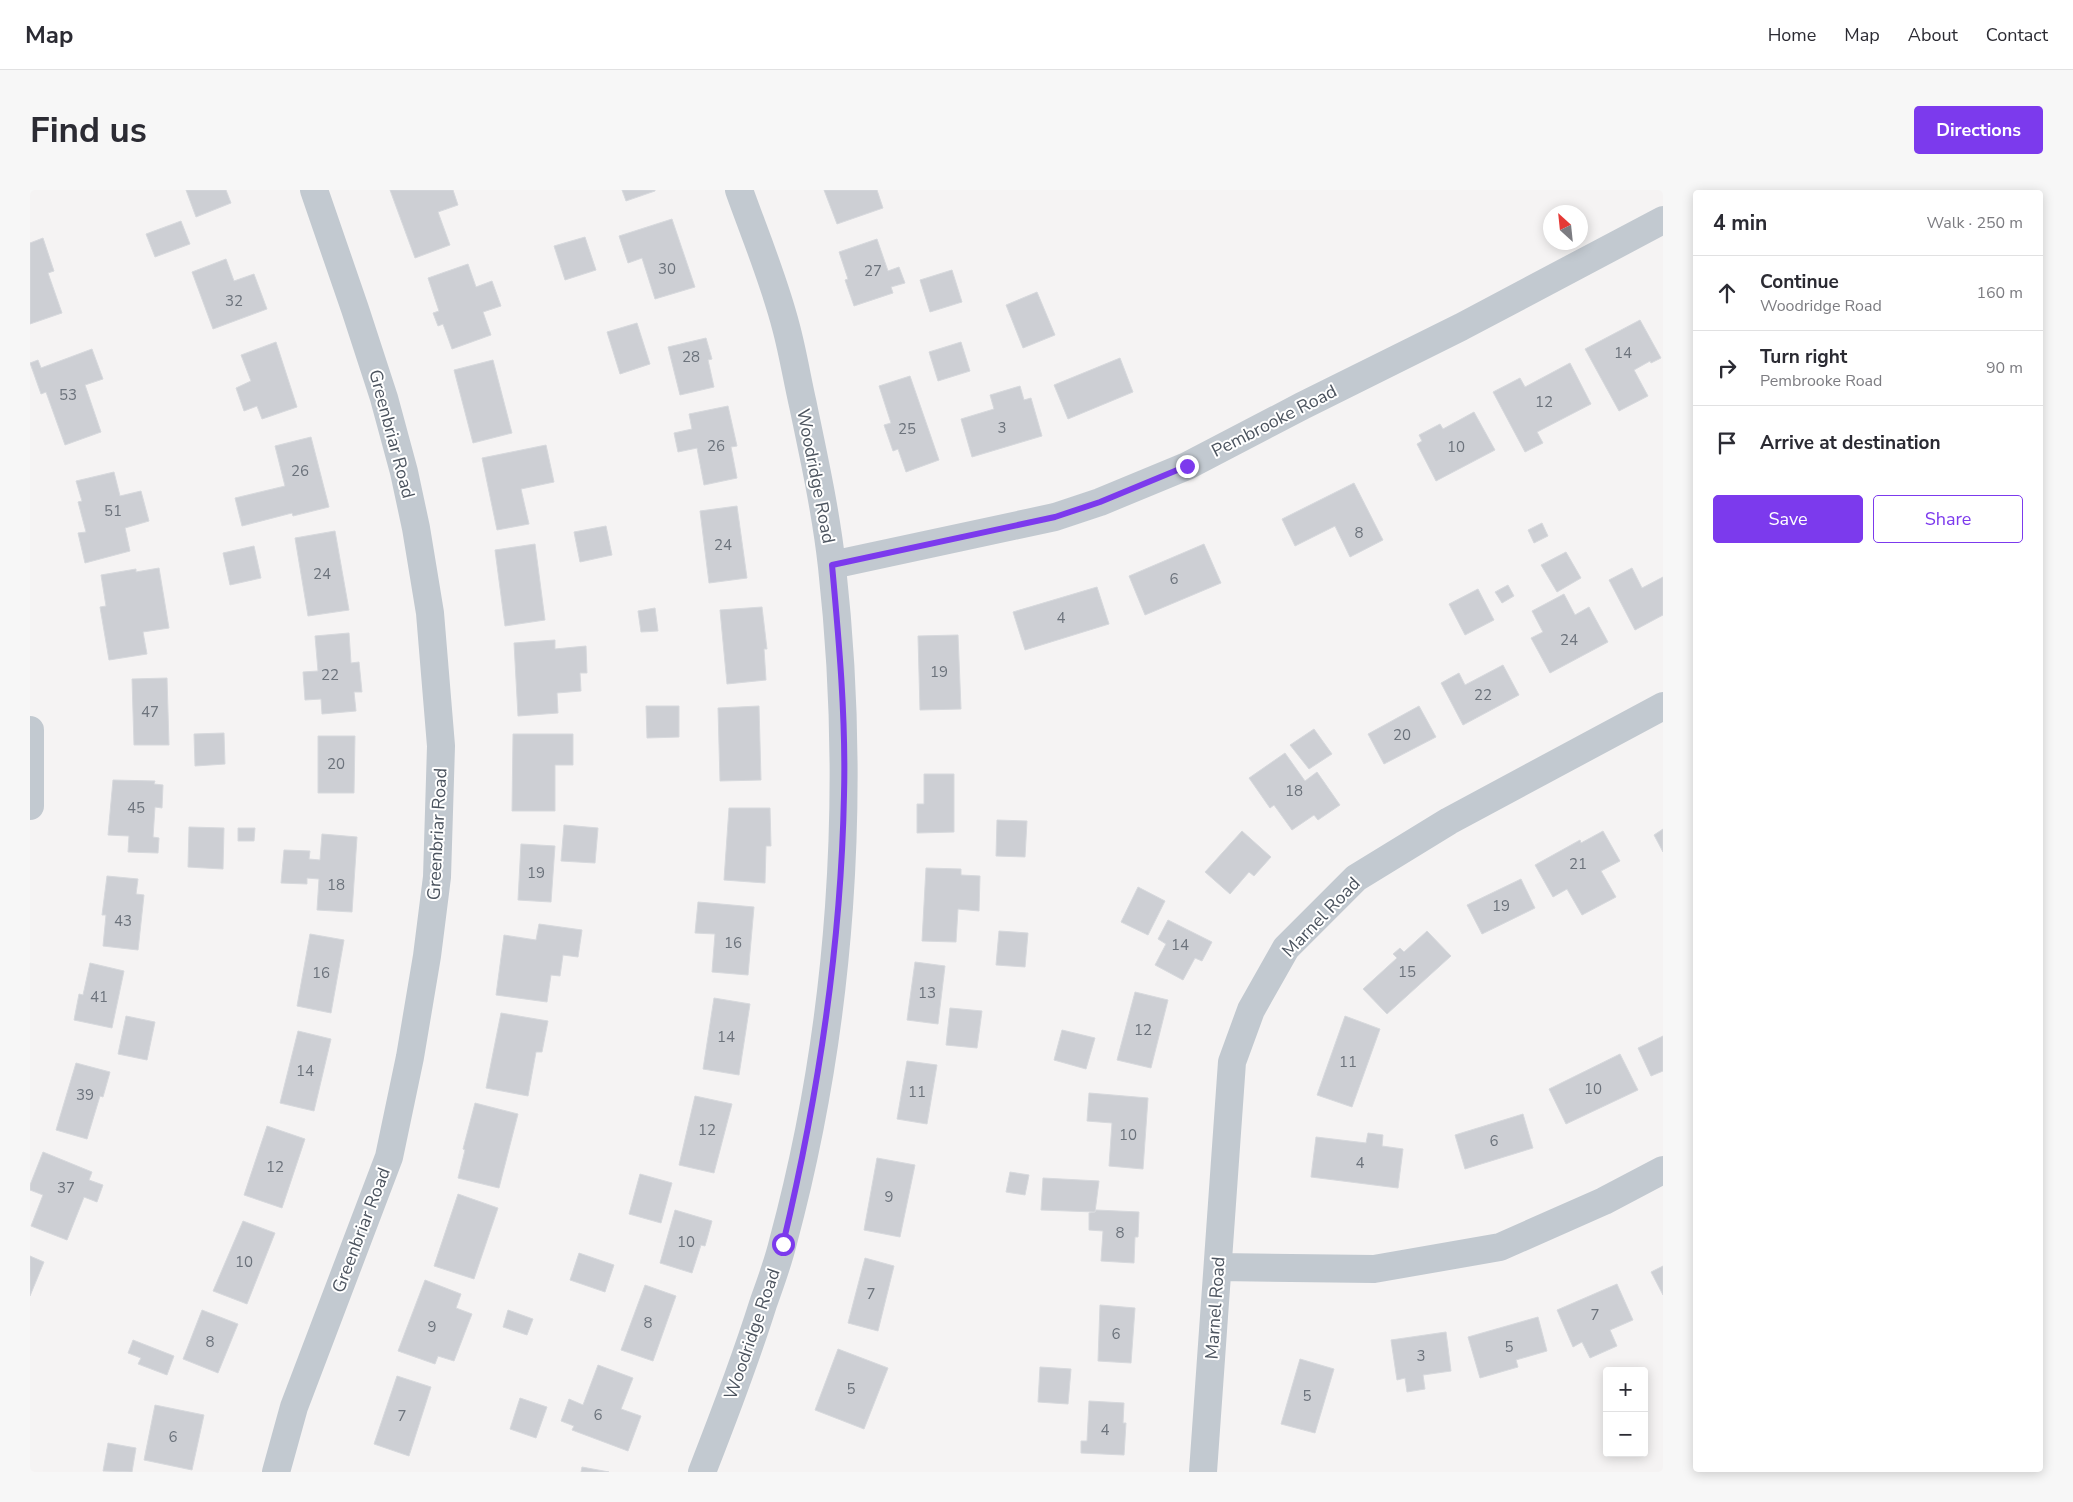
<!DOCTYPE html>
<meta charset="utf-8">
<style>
:root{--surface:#fff;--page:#f7f7f7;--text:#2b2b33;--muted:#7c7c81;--line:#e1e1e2;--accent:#7c3aed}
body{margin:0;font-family:"Nunito Sans",sans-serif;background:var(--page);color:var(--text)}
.controls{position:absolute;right:15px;bottom:15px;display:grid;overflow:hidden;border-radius:5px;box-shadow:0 2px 12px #0003}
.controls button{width:45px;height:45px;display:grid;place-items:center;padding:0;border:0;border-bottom:1px solid var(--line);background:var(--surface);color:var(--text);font:25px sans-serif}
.compass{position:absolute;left:1513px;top:15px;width:45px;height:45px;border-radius:50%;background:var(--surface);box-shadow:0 2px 12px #0003;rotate:333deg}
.stop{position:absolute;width:15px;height:15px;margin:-11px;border:4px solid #7c3aed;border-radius:50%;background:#fff}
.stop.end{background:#7c3aed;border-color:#fff;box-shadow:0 1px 5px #0008}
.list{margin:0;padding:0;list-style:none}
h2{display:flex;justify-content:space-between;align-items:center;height:65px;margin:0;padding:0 20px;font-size:21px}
h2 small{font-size:16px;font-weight:400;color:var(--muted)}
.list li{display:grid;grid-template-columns:32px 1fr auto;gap:15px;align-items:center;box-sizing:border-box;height:75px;padding:0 20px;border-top:1px solid var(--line)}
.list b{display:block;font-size:19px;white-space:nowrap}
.list p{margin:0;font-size:16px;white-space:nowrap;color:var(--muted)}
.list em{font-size:16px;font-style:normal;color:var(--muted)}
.actions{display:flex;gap:10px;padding:15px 20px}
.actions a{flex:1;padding:11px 0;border:1px solid var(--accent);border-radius:5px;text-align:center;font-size:18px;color:var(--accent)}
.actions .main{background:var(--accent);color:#fff}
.icon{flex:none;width:28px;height:28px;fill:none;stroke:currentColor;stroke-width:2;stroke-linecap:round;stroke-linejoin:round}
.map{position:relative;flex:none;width:1633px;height:1282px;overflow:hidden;border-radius:5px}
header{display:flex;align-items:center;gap:30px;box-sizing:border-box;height:70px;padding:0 25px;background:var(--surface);border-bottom:1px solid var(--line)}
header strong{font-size:24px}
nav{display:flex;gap:28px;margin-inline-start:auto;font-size:18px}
.intro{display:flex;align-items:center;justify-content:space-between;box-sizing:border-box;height:120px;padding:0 30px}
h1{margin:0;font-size:35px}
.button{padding:12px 22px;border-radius:5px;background:var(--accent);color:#fff;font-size:18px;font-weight:700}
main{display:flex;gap:30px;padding:0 30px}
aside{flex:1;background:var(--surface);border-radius:5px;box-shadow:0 2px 12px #0003}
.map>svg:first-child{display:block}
</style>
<header>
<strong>Map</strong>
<nav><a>Home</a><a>Map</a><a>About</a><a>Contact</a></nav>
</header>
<div class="intro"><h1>Find us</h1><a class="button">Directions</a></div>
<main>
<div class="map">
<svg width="1633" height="1282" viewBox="0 0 1633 1282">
<rect width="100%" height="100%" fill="#f5f3f3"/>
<path fill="#cdcfd4" stroke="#d7d9dd" d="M156,0H196L201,13L166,27Z
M360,0H423L428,15L408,22L420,55L385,68Z
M592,0H625V1L596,11Z
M794,0H847L853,18L807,34Z
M642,29L665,97L625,109L612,68L598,73L589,46Z
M151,31L160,54L125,67L116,44Z
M555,47L566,80L535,90L524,56Z
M13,48L24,81L18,83L32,123L0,134V53Z
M847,49L858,81L869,77L875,93L861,97L863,103L824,116L815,90L818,89L809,62Z
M196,69L204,91L224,84L237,119L183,139L162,82Z
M438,74L446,97L462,91L471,116L453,122L461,145L422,159L413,134L408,136L403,123L409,121L398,88Z
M922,80L932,112L900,122L890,90Z
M1007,102L1025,145L993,158L976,115Z
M1610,130L1631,168L1621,173L1620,171L1604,180L1618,206L1589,221L1555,159Z
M607,133L620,174L590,184L577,142Z
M676,148L682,169L678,170L684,197L650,205L638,157Z
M246,152L267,217L232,229L227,216L214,221L206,198L221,191L211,165Z
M931,152L940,181L908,191L899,162Z
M62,159L73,189L55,195L71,242L35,255L16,202L11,204L0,173L8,170L11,178Z
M1090,168L1103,202L1038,229L1024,195Z
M463,170L482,243L443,253L424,180Z
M1540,173L1561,214L1507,242L1513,253L1495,262L1463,202L1490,188L1495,197Z
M880,186L909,270L876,282L868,259L863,261L854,235L861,233L849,196Z
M990,196L994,210L1001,208L1012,246L942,267L931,229L964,219L960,205Z
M698,216L707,256L701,257L707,288L674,295L667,258L648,262L644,243L662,239L659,224Z
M1444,222L1465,260L1406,291L1387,254L1392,251L1389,245L1410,234L1413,239Z
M281,247L299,317L263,326L262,323L212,336L205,308L255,296L245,256Z
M516,255L524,292L491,299L499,334L467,340L452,268Z
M84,282L90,306L111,301L119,331L95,338L100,361L55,373L48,343L56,342L48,312L52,311L46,291Z
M1324,293L1353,350L1320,367L1305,336L1265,356L1252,329Z
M707,316L717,388L679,393L670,321Z
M1512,333L1518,346L1504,353L1498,340Z
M576,336L582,365L550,372L544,342Z
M305,341L319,420L278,426L265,348Z
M505,354L515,430L475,436L465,360Z
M1174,354L1191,393L1115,425L1099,386Z
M224,356L231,388L200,395L193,363Z
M1536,362L1551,388L1527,402L1511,375Z
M129,378L139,438L113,442L117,464L79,470L70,417L76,416L71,385L106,379V382Z
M1602,378L1612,398L1633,387V425L1605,440L1579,390Z
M1478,395L1484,406L1472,413L1465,402Z
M1067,397L1079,434L995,460L983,422Z
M1448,399L1464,430L1435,445L1419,414Z
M1534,404L1545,425L1559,417L1578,452L1520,483L1501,448L1513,442L1502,421Z
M732,417L737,459H734L736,490L697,494L690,420Z
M625,418L628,441L611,442L608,421Z
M319,443L321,473L329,472L332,502H324L326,521L292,524L291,509L275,510L273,482L288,481L285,446Z
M928,445L931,519L890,520L888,446Z
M525,450V459L556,456L557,483H550L551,501L527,503L528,523L488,526L484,453Z
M1473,475L1489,505L1433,535L1411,493L1429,483L1435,495Z
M137,488L139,555H104L102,489Z
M616,516H649V547L617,548Z
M729,516L731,590L690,591L688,518Z
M1389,516L1406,547L1354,574L1338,544Z
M1284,539L1302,564L1279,579L1260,555Z
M194,543L195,574L165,576L164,544Z
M483,544H543V575H525V621H482Z
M288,546H325L324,603H288Z
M1255,563L1275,591L1287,582L1310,615L1288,630L1284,625L1262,640L1244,615L1240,618L1219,588Z
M894,584H924V642L887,643V614H894Z
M83,590L125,591L124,594L133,595L132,618L125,617L123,647L129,648L128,663L98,662L99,646L78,645Z
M699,618H740L741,656H736L735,693L694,690Z
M967,630L997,631L995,667L966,666Z
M534,635L568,638L565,673L531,671Z
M159,637L194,638L193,679L158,677Z
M208,638H225L224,651H208Z
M1633,639V662L1624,645Z
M1212,641L1241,667L1224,686L1219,682L1200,704L1175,682Z
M1573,641L1590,671L1571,681L1586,707L1552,725L1537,699L1523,707L1505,675L1550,650L1551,653Z
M292,644L327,647L322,722L287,720L289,689L277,688V694L251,693L254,660L280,661L279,669L290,670Z
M491,654L525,656L521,712L488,710Z
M896,678L931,679V685L950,686L949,721L928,719L926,752L892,751Z
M77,686L108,689L106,704L114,705L108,760L73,756L76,725H72Z
M1491,689L1505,718L1452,744L1437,715Z
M1108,697L1135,711L1118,745L1091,732Z
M668,712L724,717L718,785L682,782L685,744L665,743Z
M1138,730L1182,752L1172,771L1165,768L1153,790L1125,775L1136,754L1128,749Z
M509,734L552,740L548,767L533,765L530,786L521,785L517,812L466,805L474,745L506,750Z
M969,741L998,743L995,777L966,775Z
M1397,741L1421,766L1357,824L1333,799L1367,768L1363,764L1370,758L1374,762Z
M280,744L314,750L301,823L267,816Z
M885,772L915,776L908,834L877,830Z
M60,773L94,781L82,838L44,830L49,804L53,805Z
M1105,802L1138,810L1121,878L1087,870Z
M684,808L720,814L709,885L673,879Z
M920,818L952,821L947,858L916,855Z
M471,823L518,831L512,862H506L498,906L456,898Z
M96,826L125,832L117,870L88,864Z
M1315,826L1350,839L1322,917L1287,905Z
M1032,840L1065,848L1056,879L1024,870Z
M268,841L301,849L284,921L250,913Z
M1633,846V881L1621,886L1608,858Z
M1590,864L1608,900L1536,934L1519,899Z
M877,871L907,875L897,934L867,929Z
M46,873L80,882L73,907L70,906L57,949L26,940Z
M1059,903L1118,908L1113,979L1079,976L1082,933L1057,931Z
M665,906L702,914L684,983L649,975Z
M445,913L488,924L469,998L428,988L435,960L433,959Z
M1493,924L1503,958L1435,979L1425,945Z
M237,936L275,949L252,1018L214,1005Z
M1338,943L1353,945L1352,956L1373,959L1368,998L1281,987L1286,947L1336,953Z
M13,962L62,982L59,990L73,995L67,1012L54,1007L37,1050L1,1036L13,1005L0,1000V995Z
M847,968L885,975L870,1047L834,1040Z
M980,982L999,985L995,1005L976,1002Z
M610,984L642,993L631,1033L599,1024Z
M1013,988L1069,991L1065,1022L1011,1020Z
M428,1004L468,1018L444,1089L404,1076Z
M645,1020L682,1031L675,1056L671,1055L662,1083L630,1073Z
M1066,1020L1109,1022L1108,1047H1105L1104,1073L1071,1071L1073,1041L1059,1040V1023L1065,1022Z
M213,1031L245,1043L217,1114L183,1101Z
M549,1063L584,1075L575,1102L540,1090Z
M0,1066L14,1072L0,1106Z
M835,1068L864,1076L848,1141L818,1133Z
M1633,1076V1105L1621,1082Z
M395,1090L431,1104L426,1118L442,1124L424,1171L408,1166L405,1174L368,1161Z
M1587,1094L1603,1130L1580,1140L1587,1156L1560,1168L1552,1152L1543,1157L1527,1120Z
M615,1095L646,1106L623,1171L591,1160Z
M1070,1115L1105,1118L1101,1173L1068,1171Z
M172,1120L208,1134L188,1183L153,1169Z
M478,1120L503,1129L497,1145L473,1137Z
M1508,1127L1517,1161L1486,1170L1488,1177L1450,1188L1438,1147Z
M1416,1142L1421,1181L1393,1185L1395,1199L1377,1202L1375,1188L1367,1190L1361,1150Z
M103,1150L144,1166L137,1185L108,1174L111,1168L98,1163Z
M808,1159L858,1178L834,1239L785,1220Z
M1270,1169L1304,1179L1285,1243L1251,1234Z
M568,1175L603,1188L591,1219L611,1226L598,1261L542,1240L544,1236L531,1231L539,1209L553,1215Z
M1010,1177L1041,1179L1038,1214L1008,1212Z
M367,1186L401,1197L379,1266L344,1254Z
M490,1208L517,1217L506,1248L480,1239Z
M1059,1211L1094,1213L1093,1233H1096L1094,1265L1051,1263V1251H1057Z
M125,1215L174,1225L162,1280L114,1270Z
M78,1253L106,1258L102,1282L73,1281Z
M552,1277L579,1282H551Z"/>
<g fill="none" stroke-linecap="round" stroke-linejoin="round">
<path stroke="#c2c9d0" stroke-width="28" d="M802,375L1025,327L1070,312L1157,276L1272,216L1431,137L1633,30
M0,540V616
M1188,1077L1344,1079L1470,1057L1574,1011L1633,980
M246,1282L264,1217L359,967L380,867L397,766L407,687L411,556L400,423L386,338L374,282L354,208L325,119L284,0
M672,1282C694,1226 715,1171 733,1114C740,1094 748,1073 753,1052C812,833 827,602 802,377C796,322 784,268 773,215C767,189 763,163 756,137C744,90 725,45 709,0
M1173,1282L1202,872L1221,820L1256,758L1326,688L1419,631L1633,516"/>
</g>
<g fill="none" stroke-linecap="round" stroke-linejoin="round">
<path stroke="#7c3aed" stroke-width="6" d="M753,1054C788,907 811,757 814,605C816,529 809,451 802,375L1025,327L1070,312L1157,276"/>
</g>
<g text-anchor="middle" stroke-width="4" stroke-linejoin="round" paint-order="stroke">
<g font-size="15" fill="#6c737c">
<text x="637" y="84">30</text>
<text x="843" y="86">27</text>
<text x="204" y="116">32</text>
<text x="1593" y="168">14</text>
<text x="661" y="172">28</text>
<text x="38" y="210">53</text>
<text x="1514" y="217">12</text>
<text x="972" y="243">3</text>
<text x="877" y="244">25</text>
<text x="686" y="261">26</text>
<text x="1426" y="262">10</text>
<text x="270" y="286">26</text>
<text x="83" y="326">51</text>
<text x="1329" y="348">8</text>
<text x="693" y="360">24</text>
<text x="292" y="389">24</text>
<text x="1144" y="394">6</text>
<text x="1031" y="433">4</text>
<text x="1539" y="455">24</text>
<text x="909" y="487">19</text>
<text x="300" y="490">22</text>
<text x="1453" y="510">22</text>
<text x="120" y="527">47</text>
<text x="1372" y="550">20</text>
<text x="306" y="579">20</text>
<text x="1264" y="606">18</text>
<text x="106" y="623">45</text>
<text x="1548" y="679">21</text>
<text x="506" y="688">19</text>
<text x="306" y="700">18</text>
<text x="1471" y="721">19</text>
<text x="93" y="736">43</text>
<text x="703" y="758">16</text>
<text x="1150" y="760">14</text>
<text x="1377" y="787">15</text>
<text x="291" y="788">16</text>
<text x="897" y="808">13</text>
<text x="69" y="812">41</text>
<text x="1113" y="845">12</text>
<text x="696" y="852">14</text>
<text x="1318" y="877">11</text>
<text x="275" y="886">14</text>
<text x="1563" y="904">10</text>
<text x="887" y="907">11</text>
<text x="55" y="910">39</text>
<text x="677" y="945">12</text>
<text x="1098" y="950">10</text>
<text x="1464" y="956">6</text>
<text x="1330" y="978">4</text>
<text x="245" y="982">12</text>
<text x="36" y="1003">37</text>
<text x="859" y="1012">9</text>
<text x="1090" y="1048">8</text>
<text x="656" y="1057">10</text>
<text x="214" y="1077">10</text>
<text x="841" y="1109">7</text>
<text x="1565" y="1130">7</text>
<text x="618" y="1138">8</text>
<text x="402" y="1142">9</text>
<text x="1086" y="1149">6</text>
<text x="180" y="1157">8</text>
<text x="1479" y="1162">5</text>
<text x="1391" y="1171">3</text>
<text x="821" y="1204">5</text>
<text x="1277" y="1211">5</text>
<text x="568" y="1230">6</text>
<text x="372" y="1231">7</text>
<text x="1075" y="1245">4</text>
<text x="143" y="1252">6</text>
</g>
<g font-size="18" fill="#4c545f" stroke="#fff">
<text transform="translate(1244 231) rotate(-27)" y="6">Pembrooke Road</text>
<text transform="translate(362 244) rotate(75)" y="6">Greenbriar Road</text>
<text transform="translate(786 286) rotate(79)" y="6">Woodridge Road</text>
<text transform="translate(407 644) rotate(-87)" y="6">Greenbriar Road</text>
<text transform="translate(1291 727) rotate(-46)" y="6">Marnel Road</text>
<text transform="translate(331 1040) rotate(-69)" y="6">Greenbriar Road</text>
<text transform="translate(1185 1118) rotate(-86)" y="6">Marnel Road</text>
<text transform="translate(722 1144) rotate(-71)" y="6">Woodridge Road</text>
</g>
</g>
</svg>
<div class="controls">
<button>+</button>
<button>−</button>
</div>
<svg class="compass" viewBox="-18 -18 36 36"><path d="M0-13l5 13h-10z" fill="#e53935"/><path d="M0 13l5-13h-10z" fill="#7c7c81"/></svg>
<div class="stop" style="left:753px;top:1054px"></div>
<div class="stop end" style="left:1157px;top:276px"></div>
</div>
<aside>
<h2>4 min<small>Walk · 250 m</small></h2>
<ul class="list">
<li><svg class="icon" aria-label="ahead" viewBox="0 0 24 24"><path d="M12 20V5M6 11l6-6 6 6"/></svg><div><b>Continue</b><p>Woodridge Road</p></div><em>160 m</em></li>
<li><svg class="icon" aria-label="right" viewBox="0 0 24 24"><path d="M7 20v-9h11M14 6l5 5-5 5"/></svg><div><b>Turn right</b><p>Pembrooke Road</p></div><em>90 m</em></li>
<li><svg class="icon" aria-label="arrive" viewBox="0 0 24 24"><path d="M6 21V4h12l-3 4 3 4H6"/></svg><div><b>Arrive at destination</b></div></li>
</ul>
<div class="actions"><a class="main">Save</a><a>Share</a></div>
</aside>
</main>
